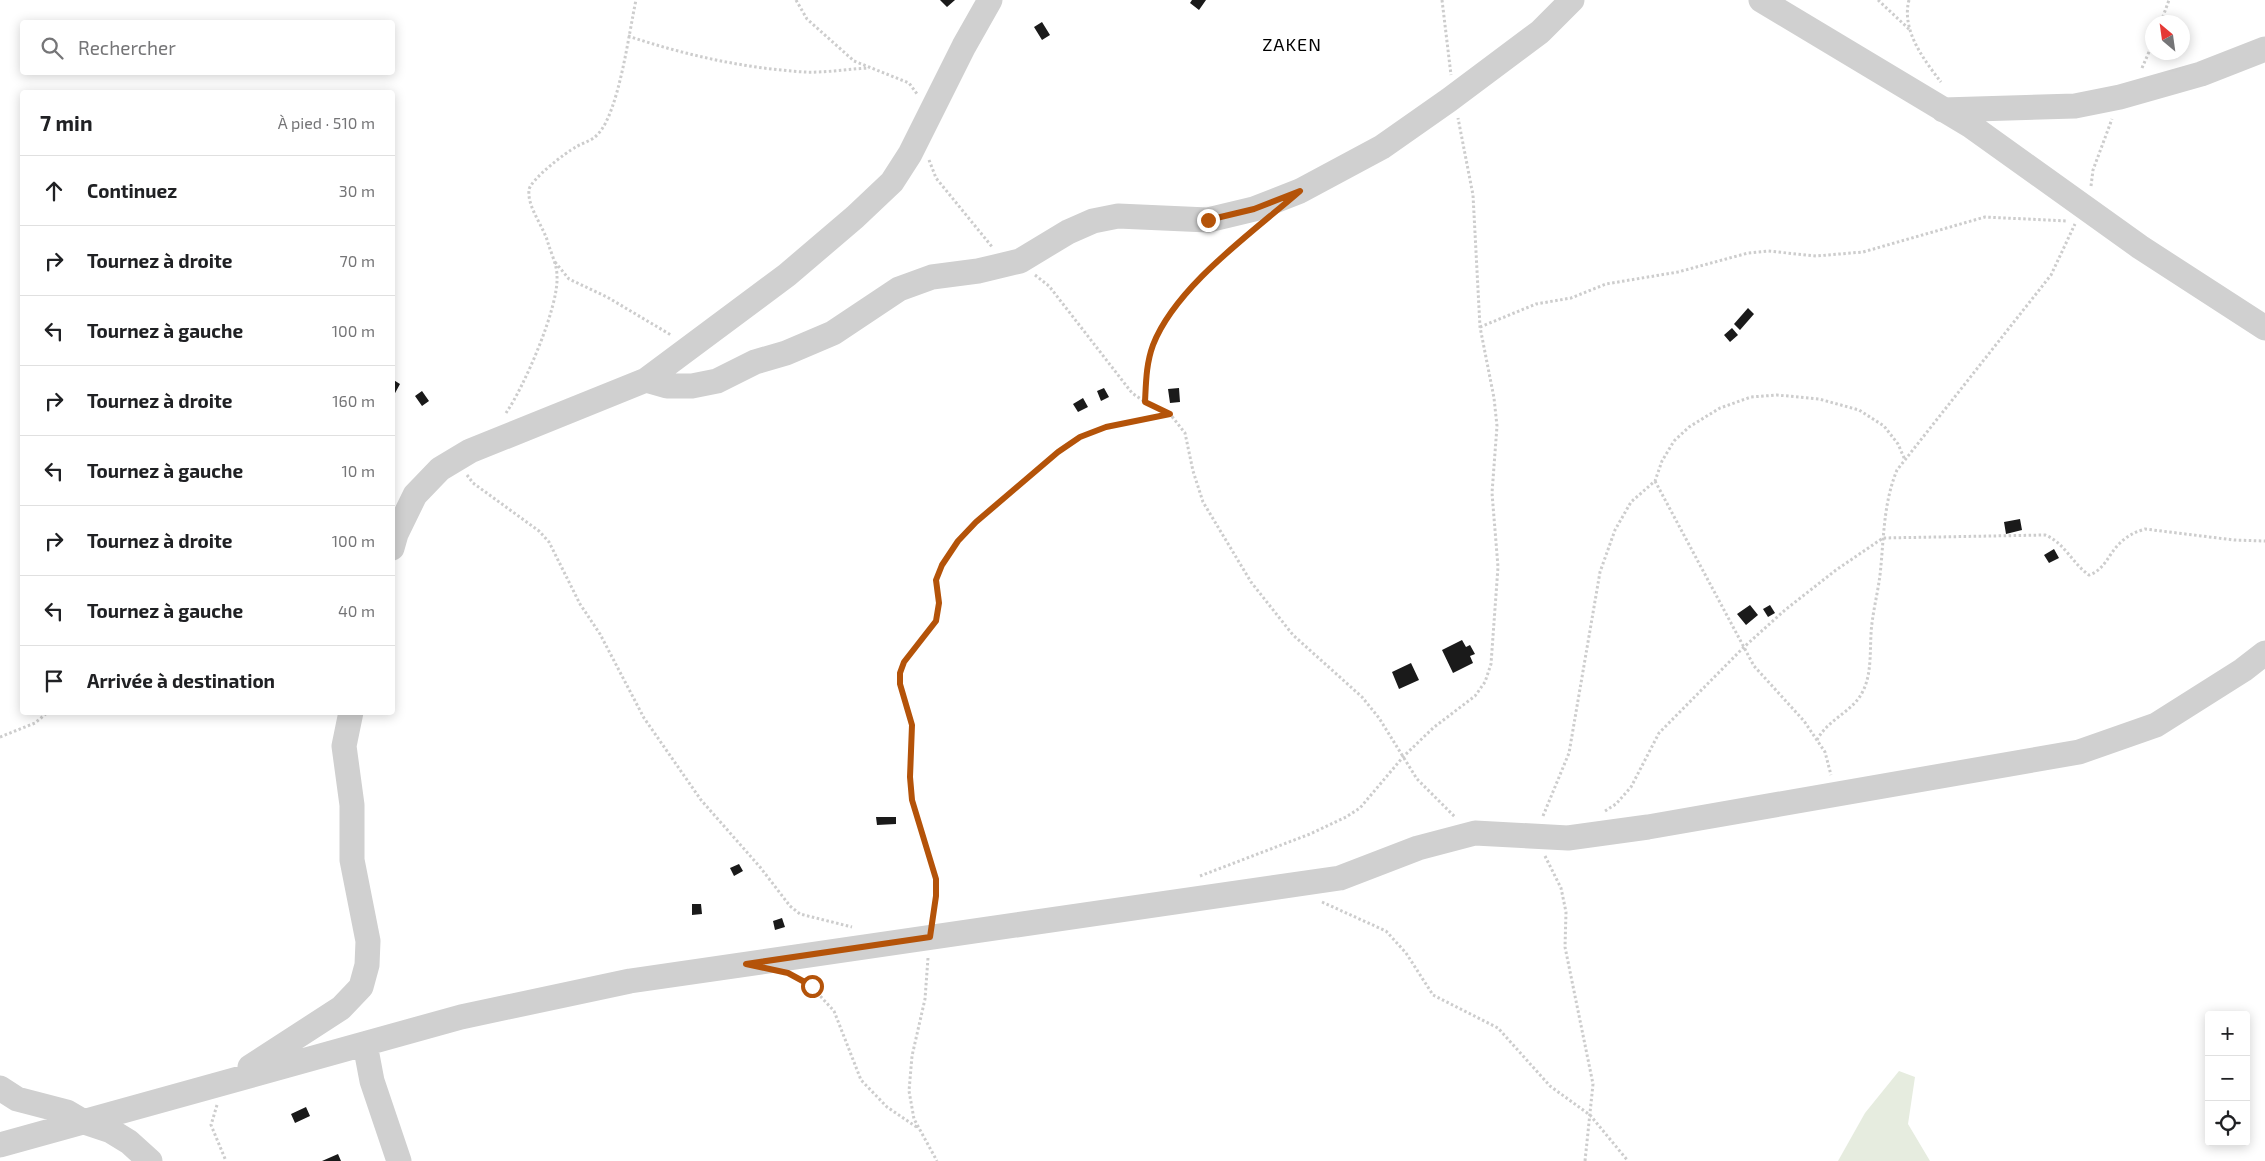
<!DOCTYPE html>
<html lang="fr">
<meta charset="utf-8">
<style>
:root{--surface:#fff;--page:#f6f6f6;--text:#202124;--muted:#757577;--line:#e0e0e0}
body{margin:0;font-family:"Exo 2",sans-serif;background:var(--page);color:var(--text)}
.controls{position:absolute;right:15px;bottom:15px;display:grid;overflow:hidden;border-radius:5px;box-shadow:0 2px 12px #0003}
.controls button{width:45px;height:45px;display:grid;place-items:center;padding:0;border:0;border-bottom:1px solid var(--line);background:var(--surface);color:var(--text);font:25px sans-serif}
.compass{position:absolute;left:2145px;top:15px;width:45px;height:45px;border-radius:50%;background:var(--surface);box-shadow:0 2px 12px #0003;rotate:331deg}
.stop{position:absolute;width:15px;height:15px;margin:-11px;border:4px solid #b45309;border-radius:50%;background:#fff}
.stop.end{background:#b45309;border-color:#fff;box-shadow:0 1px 5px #0008}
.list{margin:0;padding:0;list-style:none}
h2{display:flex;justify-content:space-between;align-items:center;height:65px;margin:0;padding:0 20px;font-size:21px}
h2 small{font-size:16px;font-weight:400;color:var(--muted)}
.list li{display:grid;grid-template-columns:32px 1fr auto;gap:15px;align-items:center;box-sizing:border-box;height:70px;padding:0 20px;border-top:1px solid var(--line)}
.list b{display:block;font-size:19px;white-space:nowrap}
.list em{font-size:16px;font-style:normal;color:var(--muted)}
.icon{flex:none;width:28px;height:28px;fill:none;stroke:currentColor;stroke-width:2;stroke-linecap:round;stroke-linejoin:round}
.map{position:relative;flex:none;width:2265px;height:1161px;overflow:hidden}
.search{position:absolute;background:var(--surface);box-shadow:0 2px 12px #0003;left:20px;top:20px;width:375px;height:55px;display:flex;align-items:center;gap:12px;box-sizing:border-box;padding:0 18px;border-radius:5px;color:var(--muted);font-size:19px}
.panel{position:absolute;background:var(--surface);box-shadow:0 2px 12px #0003;left:20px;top:90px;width:375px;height:625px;border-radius:5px}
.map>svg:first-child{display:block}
</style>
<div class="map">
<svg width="2265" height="1161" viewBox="0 0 2265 1161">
<rect width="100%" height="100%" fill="#fff"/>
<path fill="#e6ecdf" d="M1899,1071L1915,1077L1908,1124L1930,1161H1838L1865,1113Z"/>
<path fill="#1a1a1a" d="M940,0H955L947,7Z
M1192,0H1206L1199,10L1190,3Z
M1042,22L1050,35L1042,40L1034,27Z
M1748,308L1754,314L1740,330L1734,324Z
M1732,328L1738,335L1730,342L1724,335Z
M392,379L400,384L394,395L392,394Z
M1104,388L1109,397L1101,401L1097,391Z
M1179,388L1180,402L1170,403L1168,389Z
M422,391L429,401L422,406L415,396Z
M1083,398L1088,407L1078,412L1073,404Z
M2020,519L2022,530L2006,534L2004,522Z
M2054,549L2059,558L2049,563L2044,555Z
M1750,605L1758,615L1746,625L1737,614Z
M1770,605L1775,613L1768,617L1763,609Z
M1462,640L1466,647L1470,645L1475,654L1470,656L1473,663L1453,673L1442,650Z
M1411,663L1419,680L1399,689L1392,672Z
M876,817H896V824L877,825Z
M739,864L743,871L734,876L730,868Z
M692,904H701L702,914L692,915Z
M782,918L785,927L775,930L773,921Z
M306,1107L310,1116L295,1123L291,1114Z
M338,1154L341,1161H322Z"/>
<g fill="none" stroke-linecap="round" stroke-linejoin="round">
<path stroke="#cdcdcd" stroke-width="3" stroke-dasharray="2.5 2.5" stroke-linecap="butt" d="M796,0L807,19L854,61L909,83L917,94
M1442,0L1451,75
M1878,0L1910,30
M1909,0C1901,30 1924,60 1941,82
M2161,22L2169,0
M628,36C685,55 743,68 804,72C825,73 847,69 869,68
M2142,68L2152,45
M929,160L936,178L993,248
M2091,186L2093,170L2112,119
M555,262L569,279L607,297L671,335
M1035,275L1049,286L1132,393L1145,402L1170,414L1185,433L1193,471L1203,502L1251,582L1293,635L1362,697L1379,718L1417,779L1455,817
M1480,327L1536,304L1571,298L1606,284L1678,272L1748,253L1768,251L1816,256L1863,252L1985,217L2067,221
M1145,402C1146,383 1146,363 1154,345C1172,298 1215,264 1252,232
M506,413C524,387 559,307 557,276C557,265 551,253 548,243C544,227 527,207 529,190C530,180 566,152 576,147C584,142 592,141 598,134C619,112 629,32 636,0
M467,475L473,483L539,531L549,542L580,604L600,634L644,718L701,800L760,867L790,906L800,914L852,927
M1655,481L1754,666L1804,721L1825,752L1831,775
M0,737L35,723L48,712
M1817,740C1828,719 1854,711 1863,691C1873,671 1869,645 1872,623C1874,607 1878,591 1880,575C1884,539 1883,504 1897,470L2051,275L2075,224
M1605,811L1616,804L1631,787L1659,733L1744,647L1785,610L1836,570L1883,538L2045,535C2064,542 2072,563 2089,575C2105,570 2109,553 2120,543C2127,536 2135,532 2145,529L2234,540L2265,541
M1543,816L1569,753L1600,572L1615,530L1631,502L1655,481L1662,461L1674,441L1689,427L1720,408L1751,397L1777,395L1819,399L1859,410L1884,426L1898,444L1905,460
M1545,856L1561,888L1566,912L1565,947L1593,1084L1585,1161
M1200,876L1310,834L1346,817L1360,808L1403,757L1433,728L1475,696L1485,682L1491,664L1498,567L1492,493L1497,426L1494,398L1480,327L1473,195L1458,118
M1322,902L1386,931L1406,953L1433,995L1498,1028L1550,1086L1590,1115L1628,1161
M933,917L936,896V879L912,800L911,777L912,725L901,684L900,673L904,662L936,621L939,603L936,580L942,565L959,541L976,522L1058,452L1080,437L1106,427L1170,414
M928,958L925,999L912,1056L909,1091L914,1119L937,1161
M797,978L811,986L834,1011L861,1080L887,1107L918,1128
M217,1105L211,1125L226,1161"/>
<path stroke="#d0d0d0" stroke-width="25" d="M1761,0L1971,126L2140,247L2265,328
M1943,110L2075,106L2120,97L2201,74L2265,49
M646,380L667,386H692L717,381L755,362L786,353L833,333L899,289L932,277L978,271L1020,261L1068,232L1093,221L1118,216L1208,220L1254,209L1300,191L1382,147L1449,100L1540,32L1572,0
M392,548L396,534L415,495L440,469L470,451L646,380L787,275L855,217L892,182L910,154L964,46L990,0
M365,1044L372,1081L399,1161
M250,1067L341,1008L361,987L367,965L368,941L352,860V805L344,746L351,712
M0,1088L17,1099L67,1112L84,1122L111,1131L129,1142L150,1161
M0,1145L461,1017L630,981L1340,878L1418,848L1475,833L1568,838L1648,827L2079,752L2156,725L2243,670L2265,653"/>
</g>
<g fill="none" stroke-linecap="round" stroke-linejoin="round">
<path stroke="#b45309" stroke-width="6" d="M812,986L788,973L746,964L930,937L936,896V879L912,800L910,777L912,725L900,684V673L904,662L936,621L939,603L936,580L942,565L958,541L976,522L1058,452L1080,437L1106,427L1170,414L1145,402C1146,383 1146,364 1153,345C1176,286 1253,232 1300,191L1254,209L1208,220"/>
</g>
<g text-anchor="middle" stroke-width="5" stroke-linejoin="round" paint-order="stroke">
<g font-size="18" letter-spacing="1" fill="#000" stroke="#fff">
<text x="1292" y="51">ZAKEN</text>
</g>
</g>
</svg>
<div class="controls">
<button>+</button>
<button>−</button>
<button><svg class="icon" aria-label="locate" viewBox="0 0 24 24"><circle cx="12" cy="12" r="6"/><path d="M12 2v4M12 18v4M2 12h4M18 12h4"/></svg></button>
</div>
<svg class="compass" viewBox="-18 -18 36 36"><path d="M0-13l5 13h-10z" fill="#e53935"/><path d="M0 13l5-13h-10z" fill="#757577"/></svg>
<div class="stop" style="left:812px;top:986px"></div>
<div class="stop end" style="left:1208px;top:220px"></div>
<div class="search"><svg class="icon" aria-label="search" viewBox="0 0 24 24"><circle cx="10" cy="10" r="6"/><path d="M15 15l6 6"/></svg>Rechercher</div>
<section class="panel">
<h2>7 min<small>À pied · 510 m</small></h2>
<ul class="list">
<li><svg class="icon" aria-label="ahead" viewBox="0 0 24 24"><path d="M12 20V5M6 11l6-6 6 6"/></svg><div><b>Continuez</b></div><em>30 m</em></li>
<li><svg class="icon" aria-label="right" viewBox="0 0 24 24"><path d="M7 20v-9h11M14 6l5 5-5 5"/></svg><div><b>Tournez à droite</b></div><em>70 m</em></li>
<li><svg class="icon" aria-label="left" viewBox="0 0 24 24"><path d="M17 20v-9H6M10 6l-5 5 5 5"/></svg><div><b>Tournez à gauche</b></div><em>100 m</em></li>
<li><svg class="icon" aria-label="right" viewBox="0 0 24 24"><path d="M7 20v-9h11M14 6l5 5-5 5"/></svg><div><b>Tournez à droite</b></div><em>160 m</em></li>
<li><svg class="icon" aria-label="left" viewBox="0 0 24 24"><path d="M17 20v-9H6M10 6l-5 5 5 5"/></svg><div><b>Tournez à gauche</b></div><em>10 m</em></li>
<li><svg class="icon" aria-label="right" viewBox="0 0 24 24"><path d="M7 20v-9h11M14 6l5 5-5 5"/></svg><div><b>Tournez à droite</b></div><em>100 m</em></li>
<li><svg class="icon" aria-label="left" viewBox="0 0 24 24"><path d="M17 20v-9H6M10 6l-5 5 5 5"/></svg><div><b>Tournez à gauche</b></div><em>40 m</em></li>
<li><svg class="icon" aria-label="arrive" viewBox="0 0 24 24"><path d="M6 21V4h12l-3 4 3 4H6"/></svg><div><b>Arrivée à destination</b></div></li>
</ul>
</section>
</div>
